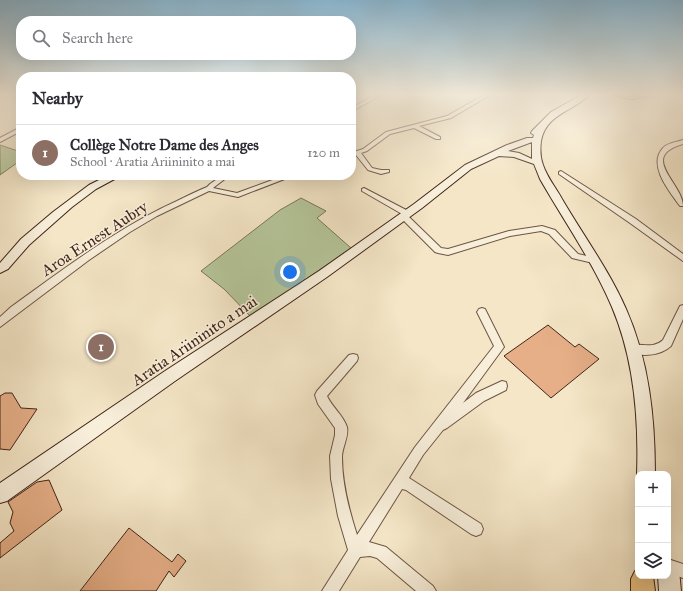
<!DOCTYPE html>
<meta charset="utf-8">
<style>
:root{--surface:#fff;--page:#f2f2f3;--text:#2b2b33;--muted:#7c7c81;--line:#e1e1e2;--accent:#8f2418}
body{margin:0;font-family:"IM FELL Great Primer",serif;background:var(--page);color:var(--text)}
.controls{position:absolute;right:12px;bottom:12px;display:grid;overflow:hidden;border-radius:8px;box-shadow:0 4px 16px #0002}
.controls button{width:36px;height:36px;display:grid;place-items:center;padding:0;border:0;border-bottom:1px solid var(--line);background:var(--surface);color:var(--text);font:20px sans-serif}
.you{position:absolute;left:290px;top:272px;width:14px;height:14px;margin:-10px;border:3px solid #fff;border-radius:50%;background:#1a73e8;box-shadow:0 0 0 6px #1a73e833}
.badge{display:grid;place-items:center;width:26px;height:26px;border-radius:50%;background:var(--accent);color:#fff;font-size:13px;font-weight:700}
.pin{position:absolute;translate:-50% -50%;border:2px solid #fff;box-shadow:0 1px 4px #0006}
.list{margin:0;padding:0;list-style:none}
h2{display:flex;justify-content:space-between;align-items:center;height:52px;margin:0;padding:0 16px;font-size:17px}
h2 small{font-size:13px;font-weight:400;color:var(--muted)}
.list li{display:grid;grid-template-columns:26px 1fr auto;gap:12px;align-items:center;box-sizing:border-box;height:56px;padding:0 16px;border-top:1px solid var(--line)}
.list b{display:block;font-size:15px;white-space:nowrap}
.list p{margin:0;font-size:13px;white-space:nowrap;color:var(--muted)}
.list em{font-size:13px;font-style:normal;color:var(--muted)}
.icon{flex:none;width:22px;height:22px;fill:none;stroke:currentColor;stroke-width:2;stroke-linecap:round;stroke-linejoin:round}
.map{position:relative;flex:none;width:683px;height:591px;overflow:hidden}
.search{position:absolute;background:var(--surface);box-shadow:0 4px 16px #0002;left:16px;top:16px;width:340px;height:44px;display:flex;align-items:center;gap:10px;box-sizing:border-box;padding:0 14px;border-radius:16px;color:var(--muted);font-size:15px}
.panel{position:absolute;background:var(--surface);box-shadow:0 4px 16px #0002;left:16px;top:72px;width:340px;height:108px;border-radius:16px}
.map>svg:first-child{display:block}
</style>
<div class="map">
<svg width="683" height="591" viewBox="0 0 683 591">
<rect width="100%" height="100%" fill="#f4e6c7"/>
<filter id="stains"><feTurbulence type="fractalNoise" baseFrequency=".005" numOctaves="4"/><feColorMatrix values="0 0 0 0 .2 0 0 0 0 .09 0 0 0 0 .02 0 0 0 .5 -.17"/></filter>
<radialGradient id="worn" r=".72"><stop offset=".6" stop-color="#630" stop-opacity="0"/><stop offset="1" stop-color="#630" stop-opacity=".3"/></radialGradient>
<path fill="#b5c69a" stroke="#7b765a" d="M0,145L21,152V160L0,175Z
M301,198L326,211L317,218L351,248L251,317L224,289L201,271L280,210Z"/>
<path fill="#e6af88" stroke="#412519" d="M548,325L575,347L579,344L599,359L551,398L504,356Z
M5,393H12L21,408L37,409L10,450L0,449V396Z
M49,480L62,510L0,558V543L14,531L10,523L13,512L8,502L37,482Z
M129,528L172,562L178,554L186,561L174,577L169,571L156,591H80Z"/>
<g fill="none" stroke-linecap="round" stroke-linejoin="round">
<g stroke="#6e5544" stroke-width="2">
<path id="street" d="M375,95H381L351,112V108Z
M484,95H490L451,118L419,126L440,137V139H436L414,128L390,134L367,151L361,153L372,168L381,170H389V172L381,174L368,170L356,155L351,157V153L363,149L386,132L447,116Z
M612,95L632,97L652,95L632,99Z
M21,127V131L0,142V138Z
M683,140V144C638,157 683,183 683,206H680C670,192 647,165 663,148C667,143 677,142 683,140Z
M561,171L636,219L683,254V261L630,223L559,174V172Z
M223,175H230L213,188L237,193L286,175H295L238,197L209,191L157,216L130,232L89,260L0,327V317L11,307C64,269 117,228 177,201C187,196 197,191 207,187L210,184Z
M364,188L410,212L411,214L408,216L441,248L448,249L509,231L542,226L555,230L578,254L596,258L597,260L593,263L572,258L549,234L541,231L510,236L448,255L438,253L435,252L401,218L400,216L402,214L362,191V189Z
M683,305V319L671,346C660,356 642,357 628,352L627,349L628,346C641,342 652,350 663,340L680,306Z
M482,308L485,309L504,347L463,403L476,393L502,381L506,382L507,386L506,390L484,401L447,428L443,430L423,455L409,478L481,524L483,529L481,534L476,536L471,534L406,490L402,489L369,542L386,547L433,586L436,591H416L377,558L370,556L360,557L339,591H322L348,550L338,516L331,479L330,456L335,435V428L318,404L315,395L317,391L349,355L353,354L357,355L358,358L357,361L327,396C332,407 343,415 347,427C349,437 342,447 342,457C342,484 349,510 357,535L415,447L494,346L477,312L479,309Z
M668,559L683,564V578L668,573Z"/>
</g>
<g stroke="#412519" stroke-width="2">
<path id="secondary" d="M581,95H589C572,112 546,114 541,141C540,149 540,157 543,165C547,177 556,188 562,199C583,235 609,270 626,309C649,361 655,417 655,474H638V477L637,474C639,418 634,359 612,307C593,262 564,221 540,179L534,164L514,157L499,156L471,169L422,208L327,277L175,381L7,501L0,503V483L165,371L319,271L414,204L465,165L507,145L527,138H533L534,135L531,133L532,131L551,112ZM532,142V159L519,153L508,151Z
M109,175H122L96,189L72,207L29,245L8,269L0,273V263L21,239L53,212L89,185Z
M668,559L675,563L679,570L681,591H659L658,576H668Z"/>
</g>
<g stroke="#412519" stroke-width="2">
<path id="primary" d="M638,570V576H653L655,591H631V579L635,571Z"/>
</g>
<use href="#street" fill="#f8efdb" fill-rule="evenodd"/>
<use href="#secondary" fill="#f8efdb" fill-rule="evenodd"/>
<use href="#primary" fill="#eac384" fill-rule="evenodd"/>
</g>
<linearGradient id="sky" x2="0" y2="1"><stop stop-color="#89b8d4"/><stop offset="0.53" stop-color="#faf4e6"/><stop offset="1" stop-color="#faf4e6" stop-opacity="0"/></linearGradient>
<rect width="683" height="178" fill="url(#sky)"/>
<g text-anchor="middle" stroke-width="3" stroke-linejoin="round" paint-order="stroke">
<g font-size="16" fill="#412519" stroke="#f8efdb">
<text transform="translate(94 238) rotate(-33)" y="6">Aroa Ernest Aubry</text>
<text transform="translate(194 340) rotate(-34)" y="6">Aratia Ariininito a mai</text>
</g>
</g>
<rect width="100%" height="100%" filter="url(#stains)"/>
<rect width="100%" height="100%" fill="url(#worn)"/>
</svg>
<div class="controls">
<button>+</button>
<button>−</button>
<button><svg class="icon" aria-label="layers" viewBox="0 0 24 24"><path d="M12 4l9 5-9 5-9-5zM3 14l9 5 9-5"/></svg></button>
</div>
<div class="you"></div>
<div class="pin badge" style="left:101px;top:347px;background:#8d6e63">1</div>
<div class="search"><svg class="icon" aria-label="search" viewBox="0 0 24 24"><circle cx="10" cy="10" r="6"/><path d="M15 15l6 6"/></svg>Search here</div>
<section class="panel">
<h2>Nearby<small></small></h2>
<ul class="list">
<li><span class="badge" style="background:#8d6e63">1</span><div><b>Collège Notre Dame des Anges</b><p>School · Aratia Ariininito a mai</p></div><em>120 m</em></li>
</ul>
</section>
</div>
